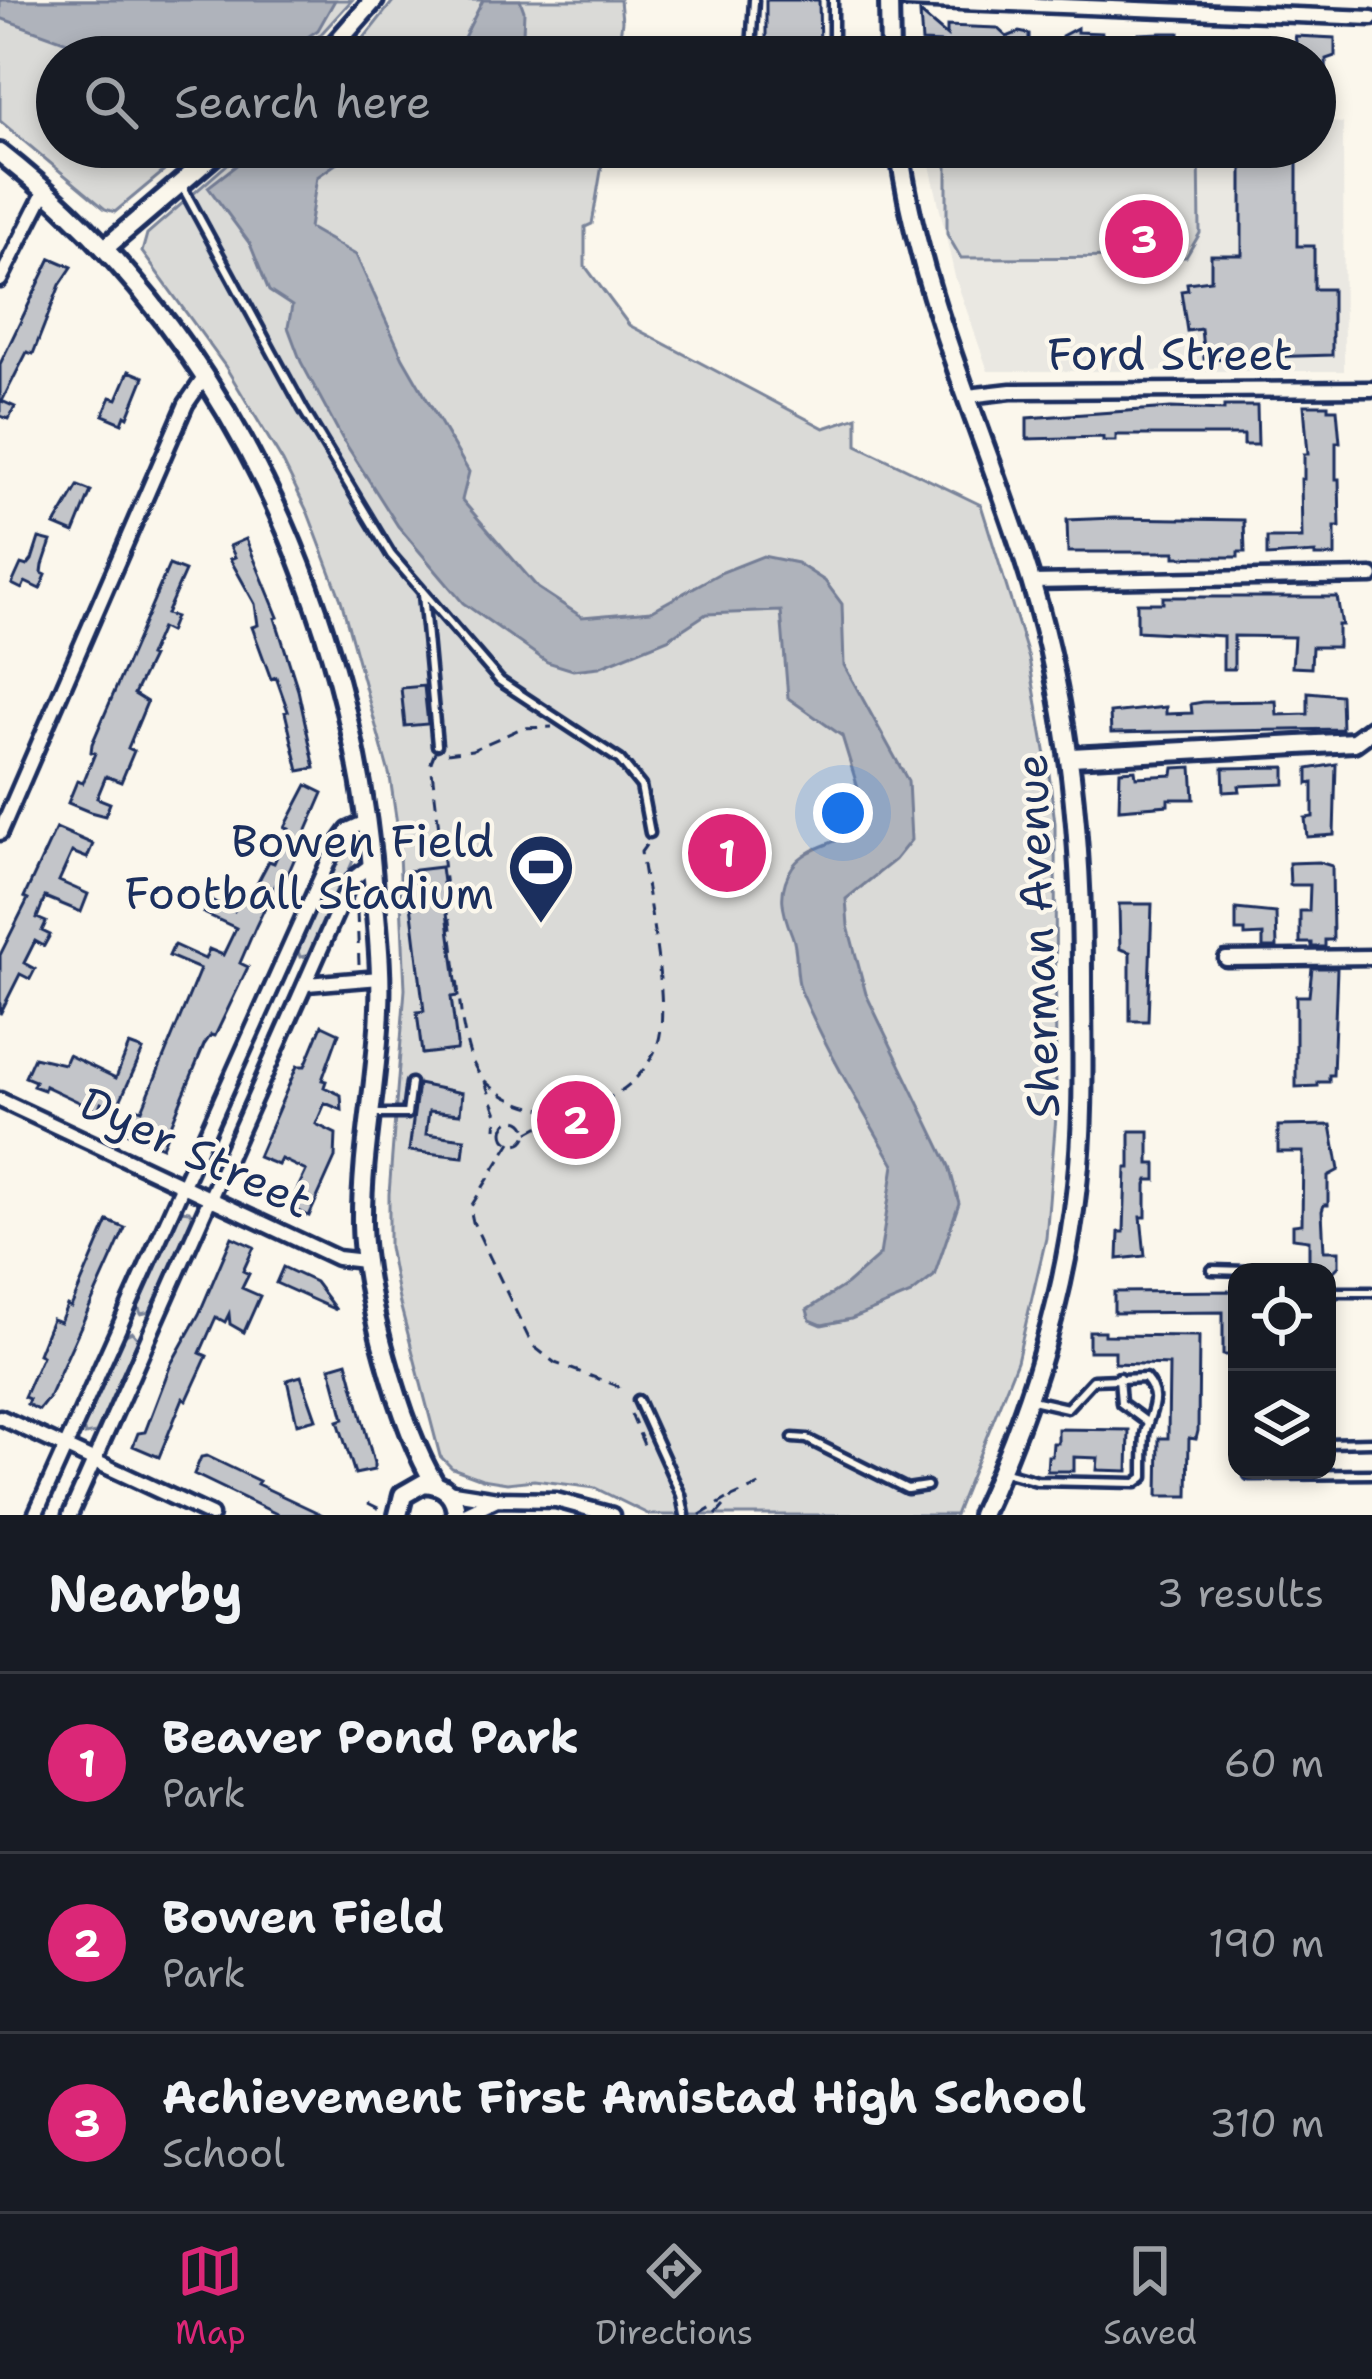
<!DOCTYPE html>
<style>
:root{--surface:#171b24;--page:#242831;--text:#f1f3f6;--muted:#9ea1a6;--line:#363941;--accent:#db2777}
body{margin:0;font-family:"Shantell Sans",sans-serif;background:var(--page);color:var(--text)}
.controls{position:absolute;right:36px;bottom:36px;display:grid;overflow:hidden;border-radius:24px;box-shadow:0 6px 18px #0003}
.controls button{width:108px;height:108px;display:grid;place-items:center;padding:0;border:0;border-bottom:3px solid var(--line);background:var(--surface);color:var(--text);font:60px sans-serif}
.you{position:absolute;left:843px;top:813px;width:42px;height:42px;margin:-30px;border:9px solid #fff;border-radius:50%;background:#1a73e8;box-shadow:0 0 0 18px #1a73e833}
.badge{display:grid;place-items:center;width:78px;height:78px;border-radius:50%;background:var(--accent);color:#fff;font-size:39px;font-weight:700}
.pin{position:absolute;translate:-50% -50%;border:6px solid #fff;box-shadow:0 3px 12px #0006}
.list{margin:0;padding:0;list-style:none}
h2{display:flex;justify-content:space-between;align-items:center;height:156px;margin:0;padding:0 48px;font-size:51px}
h2 small{font-size:39px;font-weight:400;color:var(--muted)}
.list li{display:grid;grid-template-columns:78px 1fr auto;gap:36px;align-items:center;box-sizing:border-box;height:180px;padding:0 48px;border-top:3px solid var(--line)}
.list b{display:block;font-size:45px;white-space:nowrap}
.list p{margin:0;font-size:39px;white-space:nowrap;color:var(--muted)}
.list em{font-size:39px;font-style:normal;color:var(--muted)}
.icon{flex:none;width:66px;height:66px;fill:none;stroke:currentColor;stroke-width:2;stroke-linecap:round;stroke-linejoin:round}
.map{position:relative;flex:none;width:1372px;height:1515px;overflow:hidden}
.search{position:absolute;background:var(--surface);box-shadow:0 6px 18px #0003;left:36px;right:36px;top:36px;height:132px;display:flex;align-items:center;gap:30px;box-sizing:border-box;padding:0 42px;border-radius:66px;color:var(--muted);font-size:45px}
.sheet{height:696px;background:var(--surface)}
nav{display:flex;justify-content:space-around;align-items:center;box-sizing:border-box;height:168px;border-top:3px solid var(--line);background:var(--surface);font-size:33px;color:var(--muted)}
nav a{display:grid;justify-items:center;gap:6px}
nav .on{color:var(--accent)}
.map>svg:first-child{display:block}
</style>
<div class="map">
<svg width="1372" height="1515" viewBox="0 0 1372 1515">
<rect width="100%" height="100%" fill="#fbf7ec"/>
<filter id="ink" filterUnits="userSpaceOnUse"><feTurbulence type="fractalNoise" baseFrequency=".00833" numOctaves="2"/><feDisplacementMap in="SourceGraphic" scale="24" xChannelSelector="R" yChannelSelector="G"/><feConvolveMatrix kernelMatrix="1 2 1 2 8 2 1 2 1" color-interpolation-filters="sRGB"/></filter>
<g filter="url(#ink)">
<path fill="#eae8e2" d="M1315,121L1343,123L1344,371H988L955,277L926,147H1315Z"/>
<path fill="#dadad7" stroke="#7a849a" stroke-width="3" d="M0,0H352L300,57H57V147H193L115,212L105,209L0,121Z
M394,0H620L622,21L617,57H349Z
M247,147H605L592,224L585,227V266L629,325L824,428L857,417V445L981,505L1029,659L1049,773L1055,823L1056,1116L1046,1238L1017,1361L955,1515H650L595,1488L534,1480L507,1483L482,1479L452,1468L440,1456L399,1300L389,1247V1194L405,989L398,831L390,777L341,600L308,513L283,462L225,366L142,252L147,234Z
M947,147H1199L1200,233L1186,257L961,258L947,234Z
M349,847L356,854L311,955L300,957L298,951L342,850Z
M180,1210L189,1211L194,1218L150,1312L141,1314L138,1306Z
M132,1332L138,1339L96,1433L85,1435L83,1427L125,1335Z"/>
<path fill="#afb3bb" stroke="#747e96" stroke-width="3" d="M0,0H335L318,30L278,57H80L70,43L0,18Z
M483,0H520L524,11L522,57H454Z
M260,147H360L317,177L309,228L356,255L403,358L469,472L462,500L538,588L582,617L651,611L720,573L763,556L797,563L825,581L842,604L844,665L908,781L911,840L895,860L846,899L848,926L866,994L949,1166L959,1203L934,1276L911,1294L851,1319L822,1325L810,1320L807,1310L847,1284L880,1255L894,1165C861,1108 827,1051 801,991C794,973 799,952 792,935C782,911 777,890 793,866C807,847 830,846 849,834V828L865,811L842,736L788,698L781,611L706,614L668,639L599,667L573,670L547,662L463,603L398,526L342,438L301,362L288,327L292,306L269,291L250,244L208,187Z"/>
<path fill="#c3c5c9" stroke="#1b2f5e" stroke-width="3" d="M766,0H819L820,50H766Z
M920,13L947,36V26L997,28L1007,37L1019,32L1029,34V57H987V51L942,50V43L922,42Z
M1077,28V32L1102,33V44L1116,36L1139,38V34L1162,33H1179V38L1262,37L1261,57H1187V50L1154,49V57H1062V36Z
M1295,36L1335,38V56L1326,59L1327,88H1315V57H1299Z
M1242,147H1297V246H1314V289H1332V355L1204,359L1201,329L1187,331L1181,291L1188,290L1187,283L1211,280V255H1242Z
M51,258L72,267L60,285L33,354L27,352L2,401L15,407L9,419L0,416V364Z
M129,371L144,377L128,417L125,415L122,423L103,415L111,397L117,399Z
M1304,405H1328V409H1337L1340,442H1336V479H1339L1340,527H1335V556H1315V553L1267,556V538H1302L1301,479H1304V454H1308Z
M1224,406H1257L1258,445H1244V435H1116V441H1103V437L1027,439V418L1171,408L1224,410Z
M78,486L91,491L74,533L55,525Z
M1114,518L1244,520L1245,552H1238V557H1175V552H1068L1067,520Z
M39,538L51,541L43,565L42,573L46,575L40,589L25,582L22,589L12,584L21,564L27,566L32,560Z
M246,539L278,617L275,618L298,690L315,768L299,771L285,712L288,711L276,677L271,679L252,627L258,625L255,604L230,559L235,557L230,546Z
M169,565L185,571L166,614L175,617L169,632L161,628L149,656L152,657L134,694L147,702L128,748L134,751L121,782L106,776L97,798L110,803L105,816L90,812L68,803L77,781L83,783L95,753L91,752L92,744Z
M1163,597H1337L1342,625H1338V647H1312L1311,668L1292,667L1294,637L1234,636V669H1223V636L1137,631V603H1163Z
M424,686L428,724L405,726L401,688Z
M1308,692L1341,695L1342,729L1111,733L1110,713L1166,707V714L1192,713L1191,704L1203,702L1276,701L1277,715L1308,714Z
M1336,764L1334,835L1307,837L1305,818L1313,817V783L1308,784V769Z
M1192,767L1194,799H1168V805L1119,809L1120,771L1135,770L1136,777L1173,775L1174,768Z
M1285,767V784L1239,786L1240,791L1224,792L1223,768Z
M307,785L323,793L284,883L278,880L256,926L240,963L248,967L215,1036L211,1035L204,1045L162,1147L126,1132L136,1108L142,1110L200,969L169,956L174,945L205,959L209,949L223,955L236,928L204,913L210,900L234,911L242,894L250,897L269,861L274,863L289,829L285,827Z
M56,828L93,844L87,858L72,852L59,881L88,894L81,912L45,897L37,918L46,922L42,931L50,935L44,946L35,941L24,963L35,969L30,979L20,974L0,1014V955L28,899L24,897Z
M1319,862L1332,866L1333,940H1325V947H1312V943H1300V911H1309L1310,885H1290L1289,863Z
M441,867L458,996L451,997L457,1044L456,1050L422,1054L417,1012L424,1011L407,871Z
M1119,904H1152L1148,1021H1130V952L1120,949Z
M1236,909L1276,913L1277,948H1263V935L1245,936V931H1236Z
M1312,968H1337L1333,1075H1329V1082H1318V1086L1296,1087V996H1309Z
M322,1025L339,1033L322,1080L326,1081L324,1087L341,1095L342,1110L325,1103L316,1124L336,1134L335,1158L309,1216L289,1207L306,1171L281,1159L278,1165L258,1157L297,1066H305Z
M129,1045L143,1050L116,1110L101,1103L98,1111L45,1086L44,1090L33,1086L35,1081L25,1077L34,1057L64,1064L68,1055L116,1078Z
M418,1084L462,1093L460,1114L429,1111L426,1134L465,1139L463,1157L409,1151Z
M1331,1125L1339,1170L1328,1176V1205H1324L1322,1211L1324,1251H1339V1266L1333,1272H1309V1240L1293,1238V1225L1302,1224L1303,1152H1278V1126Z
M1130,1131H1149V1164H1156V1180H1148L1146,1185V1217H1141L1145,1256L1118,1259L1119,1232H1124L1126,1168H1130Z
M108,1221L125,1228L49,1397L39,1410L27,1404L29,1399L24,1397L42,1356L38,1354L52,1319L60,1322L67,1305L71,1307Z
M232,1237L254,1247L243,1271L249,1274L242,1288L260,1296L244,1332L230,1324L229,1314L225,1322L216,1317L200,1353L207,1356L187,1400L183,1398L159,1457L133,1446L138,1433L145,1432L171,1364L199,1314Z
M283,1267L315,1282L336,1310L276,1283Z
M1237,1291V1355H1223V1312L1114,1313V1292Z
M1089,1331H1104V1335L1199,1336L1198,1431L1196,1439L1189,1438L1188,1496H1158L1159,1438H1168L1169,1365L1115,1363V1351H1089Z
M347,1362L374,1463V1470L355,1474L338,1421L344,1419L330,1367Z
M301,1376L316,1419L297,1424L287,1380Z
M1058,1429L1129,1430L1128,1471L1097,1470L1098,1458L1074,1457V1471H1047L1048,1456H1052L1053,1443H1058Z
M207,1456L259,1481L257,1484L323,1515H279L194,1474L201,1457Z"/>
<g fill="none" stroke-linecap="round" stroke-linejoin="round">
<g stroke="#1b2f5e" stroke-width="15">
<path id="lane" d="M754,0L751,51L756,57
M833,0V57
M182,186L303,409L391,555L500,681L620,760L641,786L650,833
M423,594L437,745
M376,1114H407L411,1083
M1212,1270L1282,1272
M1327,1292H1372
M1119,1377L1121,1403L1148,1423
M638,1400L681,1495L685,1515
M793,1438L807,1439L907,1489L927,1486
M1327,1443L1372,1442
M1249,1470V1475L1372,1474
M1005,1472L1037,1481L1136,1483L1144,1477C1144,1463 1144,1449 1145,1435C1148,1412 1164,1400 1145,1378L1093,1380L1067,1408L1032,1400"/>
</g>
<g stroke="#1b2f5e" stroke-width="21">
<path id="street" d="M907,0L1372,18
M0,280L46,189
M968,396L1011,391L1372,389
M1031,582L1372,576
M0,833L186,404L204,378
M1226,959L1372,957
M307,984L380,978
M0,1100L337,1258L364,1261
M0,1417L211,1515
M447,1491L498,1499L556,1500L612,1515
M35,1515L333,851L348,830L368,821
M70,1515L347,889L355,877L372,864
M463,1515L497,1499"/>
</g>
<g stroke="#1b2f5e" stroke-width="26">
<path id="secondary" d="M889,0L890,57
M324,57L374,0
M899,147C919,298 987,437 1031,581C1070,710 1082,842 1082,976C1082,1045 1085,1116 1077,1185C1065,1299 1029,1411 981,1515
M0,153C227,330 352,607 374,890C377,929 382,969 380,1008C378,1080 361,1152 362,1224C363,1292 400,1426 435,1484
M105,248L223,147
M1071,757L1354,742L1372,729
M398,1515L403,1495L424,1483C444,1484 456,1495 456,1515"/>
</g>
<path stroke="#1b2f5e" stroke-width="3" stroke-dasharray="12 9" stroke-linecap="butt" d="M435,752L431,762L462,1021C466,1041 470,1066 485,1081C537,1132 630,1113 657,1046C672,1009 647,897 641,852L649,841
M447,753L472,750L522,728L552,727
M357,912L359,964
M485,1082L497,1114L496,1128
M503 1132a12 12 0 1 1 24 0a12 12 0 1 1-24 0Z
M529,1132L562,1114
M511,1142L470,1208L473,1222L532,1345L555,1363L618,1386L623,1396
M631,1414L647,1452
M368,1503L382,1510
M700,1515L727,1499
M716,1515L732,1497L764,1483"/>
<use href="#lane" stroke="#fbf7ec" stroke-width="6"/>
<use href="#street" stroke="#fbf7ec" stroke-width="12"/>
<use href="#secondary" stroke="#fbf7ec" stroke-width="16"/>
</g>
</g>
<defs>
<g id="stadium-pin" transform="scale(3.45)"><path d="M0 17L-7.5 6A9.5 9.5 0 1 1 7.5 6Z" fill="#1b2f5e" stroke="#fbf7ec"/><path d="M0-5a6.5 5 0 1 0 0 10a6.5 5 0 1 0 0-10ZM-3.5-1.8h7v3.6h-7Z" fill="#fff"/></g>
</defs>
<g fill-rule="evenodd">
<use href="#stadium-pin" x="541" y="867"/>
</g>
<g text-anchor="middle" stroke-width="9" stroke-linejoin="round" paint-order="stroke">
<g font-size="45" fill="#1b2f5e" stroke="#fbf7ec">
<text x="1170" y="370">Ford Street</text>
<text transform="translate(1037 936) rotate(-92)" y="16">Sherman Avenue</text>
<text transform="translate(196 1152) rotate(25)" y="16">Dyer Street</text>
</g>
<g font-size="45" fill="#1b2f5e" stroke="#fbf7ec" text-anchor="end">
<text x="494" y="857">Bowen Field<tspan x="494" dy="52">Football Stadium</tspan></text>
</g>
</g>
</svg>
<div class="controls">
<button><svg class="icon" aria-label="locate" viewBox="0 0 24 24"><circle cx="12" cy="12" r="6"/><path d="M12 2v4M12 18v4M2 12h4M18 12h4"/></svg></button>
<button><svg class="icon" aria-label="layers" viewBox="0 0 24 24"><path d="M12 4l9 5-9 5-9-5zM3 14l9 5 9-5"/></svg></button>
</div>
<div class="you"></div>
<div class="pin badge" style="left:727px;top:853px">1</div>
<div class="pin badge" style="left:576px;top:1120px">2</div>
<div class="pin badge" style="left:1144px;top:239px">3</div>
<div class="search"><svg class="icon" aria-label="search" viewBox="0 0 24 24"><circle cx="10" cy="10" r="6"/><path d="M15 15l6 6"/></svg>Search here</div>
</div>
<section class="sheet">
<h2>Nearby<small>3 results</small></h2>
<ul class="list">
<li><span class="badge">1</span><div><b>Beaver Pond Park</b><p>Park</p></div><em>60 m</em></li>
<li><span class="badge">2</span><div><b>Bowen Field</b><p>Park</p></div><em>190 m</em></li>
<li><span class="badge">3</span><div><b>Achievement First Amistad High School</b><p>School</p></div><em>310 m</em></li>
</ul>
</section>
<nav>
<a class="on"><svg class="icon" aria-label="map" viewBox="0 0 24 24"><path d="M3 6l6-2 6 2 6-2v14l-6 2-6-2-6 2zM9 4v14M15 6v14"/></svg>Map</a>
<a><svg class="icon" aria-label="directions" viewBox="0 0 24 24"><path d="M12 3l9 9-9 9-9-9zM9 14v-3h6M13 9l2 2-2 2"/></svg>Directions</a>
<a><svg class="icon" aria-label="saved" viewBox="0 0 24 24"><path d="M7 4h10v16l-5-4-5 4z"/></svg>Saved</a>
</nav>
